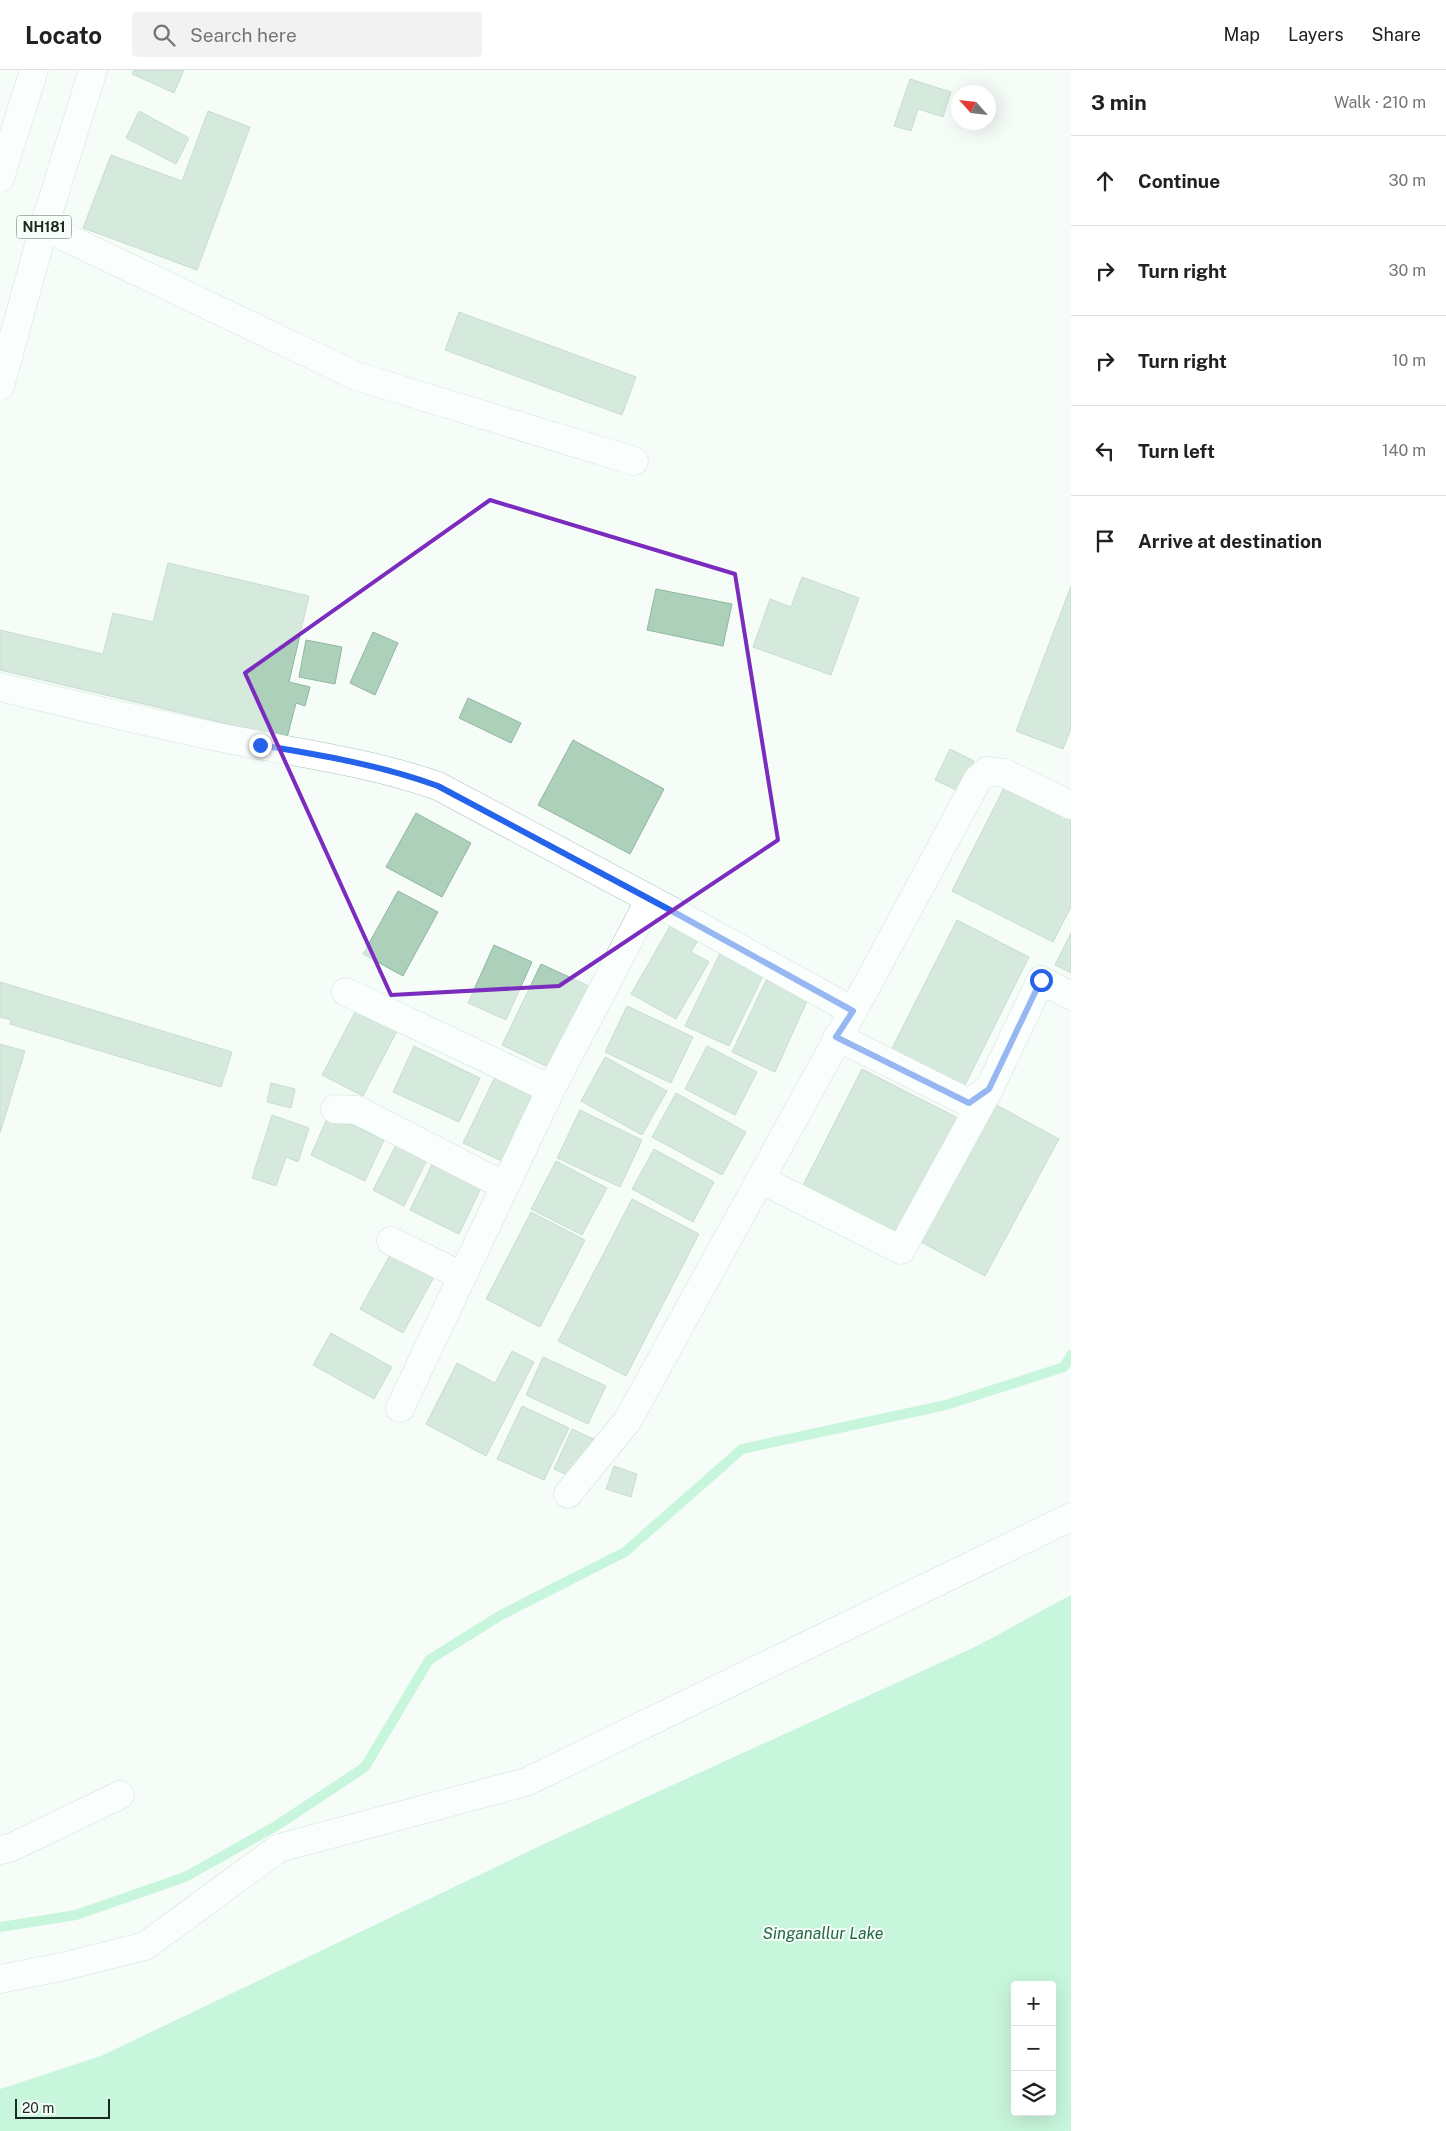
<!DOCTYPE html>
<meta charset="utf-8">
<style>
:root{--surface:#fff;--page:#f2f2f2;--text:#202124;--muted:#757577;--line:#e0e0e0}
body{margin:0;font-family:"Public Sans",sans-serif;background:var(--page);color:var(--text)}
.controls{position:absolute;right:15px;bottom:15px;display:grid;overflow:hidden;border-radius:5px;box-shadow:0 5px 20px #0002}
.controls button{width:45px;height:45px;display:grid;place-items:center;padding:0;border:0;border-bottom:1px solid var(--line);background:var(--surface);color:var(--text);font:25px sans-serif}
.compass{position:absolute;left:951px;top:15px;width:45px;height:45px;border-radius:50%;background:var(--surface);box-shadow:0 5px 20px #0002;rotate:297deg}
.scale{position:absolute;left:15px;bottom:12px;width:95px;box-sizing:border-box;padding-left:5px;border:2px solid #1b2821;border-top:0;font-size:14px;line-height:18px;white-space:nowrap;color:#1b2821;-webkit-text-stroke:4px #f6fdf9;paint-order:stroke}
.stop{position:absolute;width:15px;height:15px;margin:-11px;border:4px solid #2563eb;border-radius:50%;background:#fff}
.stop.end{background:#2563eb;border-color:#fff;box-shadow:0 1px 5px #0008}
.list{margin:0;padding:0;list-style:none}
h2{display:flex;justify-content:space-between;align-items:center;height:65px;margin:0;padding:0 20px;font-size:21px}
h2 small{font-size:16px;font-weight:400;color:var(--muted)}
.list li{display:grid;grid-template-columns:32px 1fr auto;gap:15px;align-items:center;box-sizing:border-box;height:90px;padding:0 20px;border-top:1px solid var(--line)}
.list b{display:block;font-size:19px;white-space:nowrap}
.list em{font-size:16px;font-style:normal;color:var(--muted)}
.icon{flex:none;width:28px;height:28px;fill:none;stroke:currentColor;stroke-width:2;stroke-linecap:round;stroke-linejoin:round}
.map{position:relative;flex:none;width:1071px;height:2061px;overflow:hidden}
header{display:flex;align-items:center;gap:30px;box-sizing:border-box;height:70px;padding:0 25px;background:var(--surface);border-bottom:1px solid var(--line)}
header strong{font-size:24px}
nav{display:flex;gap:28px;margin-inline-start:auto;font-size:18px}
.search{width:350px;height:45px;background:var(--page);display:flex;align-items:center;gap:12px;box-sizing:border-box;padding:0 18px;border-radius:5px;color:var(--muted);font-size:19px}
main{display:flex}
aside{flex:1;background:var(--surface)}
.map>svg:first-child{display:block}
</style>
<header>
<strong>Locato</strong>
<div class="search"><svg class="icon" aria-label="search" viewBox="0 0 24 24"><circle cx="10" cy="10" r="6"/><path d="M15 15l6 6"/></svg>Search here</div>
<nav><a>Map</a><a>Layers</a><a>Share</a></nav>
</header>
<main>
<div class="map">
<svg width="1071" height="2061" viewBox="0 0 1071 2061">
<rect width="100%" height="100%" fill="#f6fdf9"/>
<path fill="#8eedb9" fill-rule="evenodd" d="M1071,1525V2061H0V2019L101,1986L548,1772L977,1576ZM1015,1915H1052V2042H1015Z"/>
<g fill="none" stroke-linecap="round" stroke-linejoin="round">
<path stroke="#8eedb9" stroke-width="10" d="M0,1857L76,1845L185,1807L276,1756L365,1697L429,1590L501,1545L625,1482L742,1379L946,1335L1064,1297L1071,1285"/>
</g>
<path fill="#add0bb" stroke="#92b5a0" d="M134,0H184L174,23L132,4Z
M910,9L951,22L943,47L918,39L911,61L894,56Z
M139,41L189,68L176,94L126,68Z
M208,41L250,57L197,200L83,158L111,85L182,111Z
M459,242L636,307L622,345L445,280Z
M168,493L309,526L289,612L310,617L305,636L296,633L287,668L0,600V560L103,584L113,543L153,552Z
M802,507L859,528L831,605L753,577L770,529L791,537Z
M1071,516V659L1063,679L1016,661Z
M656,519L732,534L723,576L647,560Z
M373,562L398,573L375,625L350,613Z
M306,570L342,577L335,614L299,607Z
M468,628L521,653L511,673L459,648Z
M573,670L664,719L630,784L538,735Z
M950,679L974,691L960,722L935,710Z
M1007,712L1071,744V837L1053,872L952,821Z
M416,743L471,773L442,827L386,797Z
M398,821L438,842L403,906L363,884Z
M957,850L1029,887L960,1025L887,988Z
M673,851L700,867L691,882L709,892L676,949L631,924Z
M1071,863V903L1055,895Z
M494,875L532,892L506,950L468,933Z
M721,881L765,902L729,976L685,956Z
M541,894L591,917L552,999L502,975Z
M766,910L808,929L775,1002L732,982Z
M0,912L232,982L221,1017L10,954L11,950L0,947Z
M627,936L693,967L671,1013L605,982Z
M356,940L397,961L363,1026L322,1005Z
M0,974L25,981L0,1063Z
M414,976L480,1008L459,1052L393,1022Z
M707,976L757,1002L735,1045L685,1019Z
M605,987L667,1021L642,1065L581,1031Z
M862,999L964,1051L905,1167L803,1115Z
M495,1007L538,1028L506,1093L463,1073Z
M271,1013L295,1019L291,1038L267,1032Z
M676,1023L746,1062L722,1105L652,1067Z
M991,1032L1059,1069L985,1206L917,1170Z
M580,1040L642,1070L620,1117L557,1088Z
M329,1044L384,1070L365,1111L311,1085Z
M272,1045L309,1058L298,1092L286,1087L276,1116L252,1108Z
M399,1069L430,1084L404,1136L373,1120Z
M654,1079L714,1112L693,1152L632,1119Z
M435,1088L484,1112L459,1164L410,1140Z
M556,1091L607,1118L582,1165L531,1139Z
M632,1129L699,1164L626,1306L558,1271Z
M531,1142L585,1170L540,1257L486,1229Z
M395,1176L438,1200L403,1263L360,1239Z
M331,1263L392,1297L374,1329L313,1295Z
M512,1281L534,1292L486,1386L426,1354L457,1293L495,1313Z
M543,1287L606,1316L588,1354L526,1325Z
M522,1336L569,1358L544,1410L497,1389Z
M572,1359L596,1370L578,1410L554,1399Z
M614,1396L637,1404L631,1427L606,1419Z"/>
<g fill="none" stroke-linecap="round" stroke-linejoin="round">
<g stroke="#a3c6b2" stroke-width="29">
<path id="minor" d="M44,157L356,306L634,391
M0,617C79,636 158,655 238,671C305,684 372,693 438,716L672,841L853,941L628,1350L568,1424
M346,922L551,1019L650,829
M853,941L978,709L987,701L1004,703L1071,735
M837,967L969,1033L989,1019L1041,910L1071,926
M335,1039L357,1040L505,1116
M760,1109L901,1180L989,1019
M391,1171L462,1206
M400,1338L551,1019
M0,1909L61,1897L145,1876L279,1778L526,1712L1071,1447"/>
</g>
<g stroke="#a3c6b2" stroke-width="29">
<path id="tertiary" d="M0,1780L10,1778L120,1725"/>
</g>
<g stroke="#a3c6b2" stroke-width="29">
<path id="trunk" d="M0,108L34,0
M0,316L44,157L93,0"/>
</g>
<use href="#minor" stroke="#fff" stroke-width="28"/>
<use href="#tertiary" stroke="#fff" stroke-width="28"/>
<use href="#trunk" stroke="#fff" stroke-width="28"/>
</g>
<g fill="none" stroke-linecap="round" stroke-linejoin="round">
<path stroke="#2563eb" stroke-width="6" d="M260,675C321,685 380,695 438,716L672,841L853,941L836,967L969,1033L989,1019L1041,910"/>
</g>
<path d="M0 0H1071V2061H0ZM490,430L735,504L778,770L559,916L391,925L245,603Z" fill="#f6fdf9" fill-opacity=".55" fill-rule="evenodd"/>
<path fill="none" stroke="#7b2cbf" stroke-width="4" stroke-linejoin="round" d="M490,430L735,504L778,770L559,916L391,925L245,603Z"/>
<g text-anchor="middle" stroke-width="4" stroke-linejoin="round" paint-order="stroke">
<rect fill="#f6fdf9" stroke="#5d6862" stroke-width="1" x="16.5" y="145.5" width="55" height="23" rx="4"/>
<g font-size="14" font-weight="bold" fill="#1b2821">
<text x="44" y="162">NH181</text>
</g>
<g font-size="16" font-style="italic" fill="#226746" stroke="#f6fdf9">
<text x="823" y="1869">Singanallur Lake</text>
</g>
</g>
</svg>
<div class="controls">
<button>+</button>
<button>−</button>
<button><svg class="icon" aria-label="layers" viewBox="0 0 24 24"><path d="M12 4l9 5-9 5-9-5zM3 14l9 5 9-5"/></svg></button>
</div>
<svg class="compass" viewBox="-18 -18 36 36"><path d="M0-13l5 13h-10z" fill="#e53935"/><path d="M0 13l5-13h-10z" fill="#757577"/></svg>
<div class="scale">20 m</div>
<div class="stop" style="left:1041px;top:910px"></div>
<div class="stop end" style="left:260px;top:675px"></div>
</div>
<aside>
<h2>3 min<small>Walk · 210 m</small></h2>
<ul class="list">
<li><svg class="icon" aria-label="ahead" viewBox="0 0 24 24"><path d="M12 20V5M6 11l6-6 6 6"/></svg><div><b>Continue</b></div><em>30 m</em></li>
<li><svg class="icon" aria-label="right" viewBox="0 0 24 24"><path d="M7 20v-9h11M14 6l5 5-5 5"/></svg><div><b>Turn right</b></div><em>30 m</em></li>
<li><svg class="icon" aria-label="right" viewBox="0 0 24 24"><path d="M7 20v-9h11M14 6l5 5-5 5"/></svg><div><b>Turn right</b></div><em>10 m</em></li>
<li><svg class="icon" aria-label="left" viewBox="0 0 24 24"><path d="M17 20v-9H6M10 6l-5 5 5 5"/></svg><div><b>Turn left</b></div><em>140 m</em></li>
<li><svg class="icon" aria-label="arrive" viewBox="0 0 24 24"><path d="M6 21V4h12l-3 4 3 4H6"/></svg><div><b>Arrive at destination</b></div></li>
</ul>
</aside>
</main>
